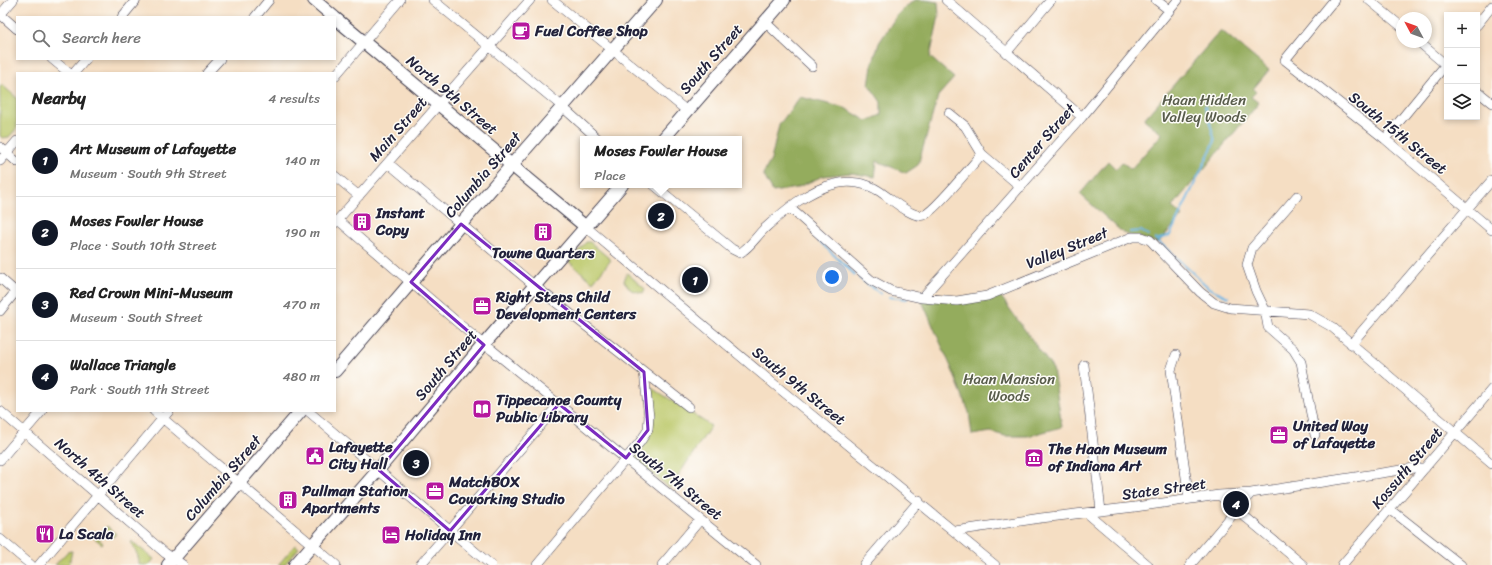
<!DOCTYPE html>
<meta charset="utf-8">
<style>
:root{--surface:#fff;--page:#f6f6f6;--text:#222;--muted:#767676;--line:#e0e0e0;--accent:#111827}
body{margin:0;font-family:Sriracha,sans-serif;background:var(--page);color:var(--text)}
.controls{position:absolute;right:12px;top:12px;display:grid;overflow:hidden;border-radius:0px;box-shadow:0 2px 6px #0003}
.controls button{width:36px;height:36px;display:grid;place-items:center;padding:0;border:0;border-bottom:1px solid var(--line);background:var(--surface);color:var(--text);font:20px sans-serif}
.compass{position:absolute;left:1396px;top:12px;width:36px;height:36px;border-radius:50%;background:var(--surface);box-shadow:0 2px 6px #0003;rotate:311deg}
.you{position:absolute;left:832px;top:277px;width:14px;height:14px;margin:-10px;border:3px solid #fff;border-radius:50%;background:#1a73e8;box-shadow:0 0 0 6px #1a73e833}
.badge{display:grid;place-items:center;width:26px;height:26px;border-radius:50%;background:var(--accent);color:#fff;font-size:13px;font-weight:700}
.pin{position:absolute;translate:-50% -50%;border:2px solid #fff;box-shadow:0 1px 4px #0006}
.popup{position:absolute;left:580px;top:136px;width:162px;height:52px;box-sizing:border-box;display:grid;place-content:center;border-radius:0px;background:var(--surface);filter:drop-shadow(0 1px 3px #0005);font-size:13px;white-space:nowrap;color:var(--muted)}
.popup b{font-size:15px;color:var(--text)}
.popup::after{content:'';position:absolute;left:50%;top:100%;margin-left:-8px;border:8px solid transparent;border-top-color:var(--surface)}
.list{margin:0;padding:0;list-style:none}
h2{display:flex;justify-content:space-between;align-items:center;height:52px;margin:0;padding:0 16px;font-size:17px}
h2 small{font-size:13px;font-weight:400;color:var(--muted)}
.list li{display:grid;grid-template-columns:26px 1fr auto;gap:12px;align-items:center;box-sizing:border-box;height:72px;padding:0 16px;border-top:1px solid var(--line)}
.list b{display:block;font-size:15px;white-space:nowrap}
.list p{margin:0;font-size:13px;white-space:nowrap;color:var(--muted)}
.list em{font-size:13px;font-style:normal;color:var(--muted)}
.icon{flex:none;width:22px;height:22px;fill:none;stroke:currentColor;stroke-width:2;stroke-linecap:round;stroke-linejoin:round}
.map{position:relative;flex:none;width:1492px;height:565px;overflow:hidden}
.search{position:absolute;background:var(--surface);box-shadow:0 2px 6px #0003;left:16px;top:16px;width:320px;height:44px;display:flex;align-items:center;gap:10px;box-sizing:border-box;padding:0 14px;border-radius:0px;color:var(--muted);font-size:15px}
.panel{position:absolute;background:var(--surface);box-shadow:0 2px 6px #0003;left:16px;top:72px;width:320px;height:340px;border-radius:0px}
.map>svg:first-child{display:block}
</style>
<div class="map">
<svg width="1492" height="565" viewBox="0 0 1492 565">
<rect width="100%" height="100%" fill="#fdfcf7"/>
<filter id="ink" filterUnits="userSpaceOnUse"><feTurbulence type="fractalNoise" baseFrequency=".025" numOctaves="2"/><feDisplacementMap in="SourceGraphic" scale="8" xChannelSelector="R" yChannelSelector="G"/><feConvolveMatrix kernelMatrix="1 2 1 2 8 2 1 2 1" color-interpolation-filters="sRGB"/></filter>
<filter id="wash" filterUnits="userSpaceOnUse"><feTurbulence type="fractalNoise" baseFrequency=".012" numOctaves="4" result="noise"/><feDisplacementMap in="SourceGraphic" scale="16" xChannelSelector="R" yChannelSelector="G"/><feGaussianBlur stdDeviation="0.9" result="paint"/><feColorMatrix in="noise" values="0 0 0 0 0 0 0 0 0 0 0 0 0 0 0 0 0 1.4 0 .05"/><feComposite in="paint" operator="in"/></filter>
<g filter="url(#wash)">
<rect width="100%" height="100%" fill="#f5dec3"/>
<path fill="#bbc869" stroke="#6e7552" d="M2,85L17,98V128L9,137L2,138L0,136V87Z
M586,242H590L611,260L593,282L569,262Z
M627,273L645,289L643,293L631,290L624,281Z
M651,387L711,426L670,488L631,457L650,434L649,398Z
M107,526L116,534L113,537L105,532L99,539L103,543L102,544L93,537L98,532L101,534Z
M131,541L154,559L149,565H139C140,553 131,547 131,541Z
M295,545L299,548L284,565H278Z
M72,551L69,565H55L67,552Z"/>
<path fill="#94ac5d" stroke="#5b674c" d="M914,0H925L938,2L939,16L930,57L954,78L938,96L918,165L906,173L877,161L875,177L851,173L823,176L796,188L773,192L763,174L771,160L779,125L800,97L845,108L867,121L881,115V102L869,85L872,65L879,43L897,15Z
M1221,30L1269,70L1253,89L1256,92L1251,97L1259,103L1172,207L1182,216L1158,243L1128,235L1122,232L1080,194L1108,161L1116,169L1122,162L1131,169L1162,134L1144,119Z
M999,294L1053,369L1062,427L1028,436H1005L991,432L972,435L969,412L951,367L922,301Z"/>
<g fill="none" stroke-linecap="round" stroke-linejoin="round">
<path stroke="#6db6e5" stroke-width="2" d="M1130,232L1141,231L1148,235
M817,239L855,275
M1155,239L1157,240L1170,235L1215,141L1205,106
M1157,240L1209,288L1228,297
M859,278L881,294
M889,297L907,299"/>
</g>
</g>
<g filter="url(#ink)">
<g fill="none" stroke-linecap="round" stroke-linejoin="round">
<g stroke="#423e4f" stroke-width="10">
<path id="minor" d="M433,0L558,103L598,139
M552,0L687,111
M946,0L1082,117
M1156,0L1169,10
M1334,0L1285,60L1385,139L1492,230
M1369,0L1402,27
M0,14L17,29
M0,15L13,0
M122,17L136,0
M255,17L269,0
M765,22L812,66
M1477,25L1492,6
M1419,42L1447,66
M1006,53L1051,0
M52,59L69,73
M74,73L86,59
M207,73L220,59
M335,76L400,0
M1477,91L1492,103
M949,113L965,126L982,154L1021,187
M1385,139L1447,63
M0,147L17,162
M0,161L17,141
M388,163L535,286L689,407
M335,176L359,196
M654,185L732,249L740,253C750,247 756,237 764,229C784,211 808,190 835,184C849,180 867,183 879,191C889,197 912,219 924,215C934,212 973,164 982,154
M1297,196L1252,248L1247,265L1256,291L1265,310L1268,327L1293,349L1301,362L1315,435
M790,208L871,280L891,291L922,298L957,301L987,296L1132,237H1142L1150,240L1200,292L1214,303L1230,308L1309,314L1332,327L1492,464
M338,220L478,340L492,350L756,565
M335,223L530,0
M586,227L769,380L995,565
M0,278L17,293
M922,298L1082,117L1178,0
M0,311L17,290
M1351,344L1492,180
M1176,355L1171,370L1189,499
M1084,365L1101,511
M0,411L165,553L183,565
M154,411L336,565
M308,411L491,565
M0,460L42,411
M1219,495L1303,565
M1390,509L1461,565
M1087,513L1148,565
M955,531L1041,518L1135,507L1219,495L1251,493L1414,468H1425
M0,539L31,565
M39,565L169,411
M420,565L559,404
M537,565L640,442L648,430L649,417L644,372
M662,565L700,520
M864,565L919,501
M1190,565L1251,493
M1342,565L1492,389"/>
</g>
<g stroke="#423e4f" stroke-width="14">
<path id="major" d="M314,0L334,17
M335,18L586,227
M663,139L784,0
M335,371L516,160L656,0
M168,565L301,411
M295,565L373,476L484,344L622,185"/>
</g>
<use href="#minor" stroke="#fff" stroke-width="9"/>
<use href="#major" stroke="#fff" stroke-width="12"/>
</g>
</g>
<path fill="none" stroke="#7b2cbf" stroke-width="3" stroke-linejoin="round" d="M461,224L644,372L648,430L626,458L559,404L450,531L379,470L484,345L411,282Z"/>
<defs>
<g id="cafe-square" transform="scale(1)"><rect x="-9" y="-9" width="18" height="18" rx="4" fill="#b5179e" stroke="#fdfcf7"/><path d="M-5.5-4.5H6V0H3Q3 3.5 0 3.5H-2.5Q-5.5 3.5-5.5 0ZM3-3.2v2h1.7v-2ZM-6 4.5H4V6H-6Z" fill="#fff"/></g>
<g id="building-square" transform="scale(1)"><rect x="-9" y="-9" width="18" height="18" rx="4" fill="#b5179e" stroke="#fdfcf7"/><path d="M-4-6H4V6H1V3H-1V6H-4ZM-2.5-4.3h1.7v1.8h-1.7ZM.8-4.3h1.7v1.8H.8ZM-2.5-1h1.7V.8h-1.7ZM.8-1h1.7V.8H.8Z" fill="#fff"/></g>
<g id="office-square" transform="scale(1)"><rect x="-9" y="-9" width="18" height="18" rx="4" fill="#b5179e" stroke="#fdfcf7"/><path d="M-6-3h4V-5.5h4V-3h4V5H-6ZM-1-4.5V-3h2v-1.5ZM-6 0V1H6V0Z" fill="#fff"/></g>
<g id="library-square" transform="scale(1)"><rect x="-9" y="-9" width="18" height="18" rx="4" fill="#b5179e" stroke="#fdfcf7"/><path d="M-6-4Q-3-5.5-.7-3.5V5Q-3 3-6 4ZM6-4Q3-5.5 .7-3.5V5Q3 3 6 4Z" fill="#fff"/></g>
<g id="civic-square" transform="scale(1)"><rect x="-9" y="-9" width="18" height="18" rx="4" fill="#b5179e" stroke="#fdfcf7"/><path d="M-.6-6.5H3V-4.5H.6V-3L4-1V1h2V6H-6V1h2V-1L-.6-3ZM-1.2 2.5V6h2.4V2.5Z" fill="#fff"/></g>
<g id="museum-square" transform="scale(1)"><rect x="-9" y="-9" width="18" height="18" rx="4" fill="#b5179e" stroke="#fdfcf7"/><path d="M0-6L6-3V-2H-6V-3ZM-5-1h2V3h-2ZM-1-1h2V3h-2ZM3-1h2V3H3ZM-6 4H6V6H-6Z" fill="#fff"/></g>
<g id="restaurant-square" transform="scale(1)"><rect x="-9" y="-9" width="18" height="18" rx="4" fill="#b5179e" stroke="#fdfcf7"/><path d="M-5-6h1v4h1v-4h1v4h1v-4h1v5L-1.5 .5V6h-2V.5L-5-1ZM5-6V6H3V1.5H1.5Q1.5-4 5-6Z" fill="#fff"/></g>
<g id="hotel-square" transform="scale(1)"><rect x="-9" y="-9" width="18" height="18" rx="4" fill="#b5179e" stroke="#fdfcf7"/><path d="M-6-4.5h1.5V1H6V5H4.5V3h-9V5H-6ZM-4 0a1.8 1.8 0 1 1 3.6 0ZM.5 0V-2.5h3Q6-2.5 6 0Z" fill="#fff"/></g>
</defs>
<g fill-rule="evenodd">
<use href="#cafe-square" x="521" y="31"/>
<use href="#building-square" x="362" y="222"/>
<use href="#building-square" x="543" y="232"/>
<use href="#office-square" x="482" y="306"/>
<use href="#library-square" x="482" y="409"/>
<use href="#office-square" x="1279" y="435"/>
<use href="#civic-square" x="315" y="456"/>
<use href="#museum-square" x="1034" y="458"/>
<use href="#office-square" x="435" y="491"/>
<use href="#building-square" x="288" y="500"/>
<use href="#restaurant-square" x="45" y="534"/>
<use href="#hotel-square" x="391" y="535"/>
</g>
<g text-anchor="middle" stroke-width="3" stroke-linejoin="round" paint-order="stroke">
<g font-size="15" font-weight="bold" fill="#22223b" stroke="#fdfcf7" text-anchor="start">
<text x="535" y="36">Fuel Coffee Shop</text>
<text x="376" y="218">Instant<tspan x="376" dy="17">Copy</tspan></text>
<text x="543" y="258" text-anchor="middle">Towne Quarters</text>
<text x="496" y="302">Right Steps Child<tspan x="496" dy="17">Development Centers</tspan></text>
<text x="496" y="405">Tippecanoe County<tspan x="496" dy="17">Public Library</tspan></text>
<text x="1293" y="431">United Way<tspan x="1293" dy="17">of Lafayette</tspan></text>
<text x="329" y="452">Lafayette<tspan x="329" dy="17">City Hall</tspan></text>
<text x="1048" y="454">The Haan Museum<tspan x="1048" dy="17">of Indiana Art</tspan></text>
<text x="449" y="487">MatchBOX<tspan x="449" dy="17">Coworking Studio</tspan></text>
<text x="302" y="496">Pullman Station<tspan x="302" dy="17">Apartments</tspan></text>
<text x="59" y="539">La Scala</text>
<text x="405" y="540">Holiday Inn</text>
</g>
<g font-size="15" fill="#22223b" stroke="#fdfcf7">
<text transform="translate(711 59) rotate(-49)" y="5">South Street</text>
<text transform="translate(452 95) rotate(40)" y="5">North 9th Street</text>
<text transform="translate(398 129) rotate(-49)" y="5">Main Street</text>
<text transform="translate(1398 133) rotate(39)" y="5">South 15th Street</text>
<text transform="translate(1042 141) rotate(-49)" y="5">Center Street</text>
<text transform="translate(483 175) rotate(-49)" y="5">Columbia Street</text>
<text transform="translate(1067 248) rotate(-22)" y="5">Valley Street</text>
<text transform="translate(446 365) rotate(-50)" y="5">South Street</text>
<text transform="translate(799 386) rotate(39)" y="5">South 9th Street</text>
<text transform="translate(1407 468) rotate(-50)" y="5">Kossuth Street</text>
<text transform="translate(100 478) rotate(41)" y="5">North 4th Street</text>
<text transform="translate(223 478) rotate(-49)" y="5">Columbia Street</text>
<text transform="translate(676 481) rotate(39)" y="5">South 7th Street</text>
<text transform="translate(1164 489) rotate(-8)" y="5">State Street</text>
</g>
<g font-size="15" fill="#585c4b" stroke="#fdfcf7">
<text x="1204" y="105">Haan Hidden<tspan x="1204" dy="17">Valley Woods</tspan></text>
<text x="1009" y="384">Haan Mansion<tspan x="1009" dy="17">Woods</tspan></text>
</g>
</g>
</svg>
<div class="controls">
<button>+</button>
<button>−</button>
<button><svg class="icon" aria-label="layers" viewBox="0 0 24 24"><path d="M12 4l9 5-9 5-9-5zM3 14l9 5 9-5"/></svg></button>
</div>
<svg class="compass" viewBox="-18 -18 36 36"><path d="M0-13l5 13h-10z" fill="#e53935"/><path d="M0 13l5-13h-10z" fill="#767676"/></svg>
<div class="you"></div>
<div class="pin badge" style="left:695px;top:280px">1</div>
<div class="pin badge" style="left:661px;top:216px">2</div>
<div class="popup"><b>Moses Fowler House</b>Place</div>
<div class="pin badge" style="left:416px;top:463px">3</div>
<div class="pin badge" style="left:1236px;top:504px">4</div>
<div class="search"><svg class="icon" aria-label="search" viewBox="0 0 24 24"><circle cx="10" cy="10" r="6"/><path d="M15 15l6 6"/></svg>Search here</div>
<section class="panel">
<h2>Nearby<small>4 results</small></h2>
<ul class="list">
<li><span class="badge">1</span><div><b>Art Museum of Lafayette</b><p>Museum · South 9th Street</p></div><em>140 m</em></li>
<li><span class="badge">2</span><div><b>Moses Fowler House</b><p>Place · South 10th Street</p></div><em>190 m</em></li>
<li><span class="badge">3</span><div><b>Red Crown Mini-Museum</b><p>Museum · South Street</p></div><em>470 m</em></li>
<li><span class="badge">4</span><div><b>Wallace Triangle</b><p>Park · South 11th Street</p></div><em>480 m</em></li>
</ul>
</section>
</div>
